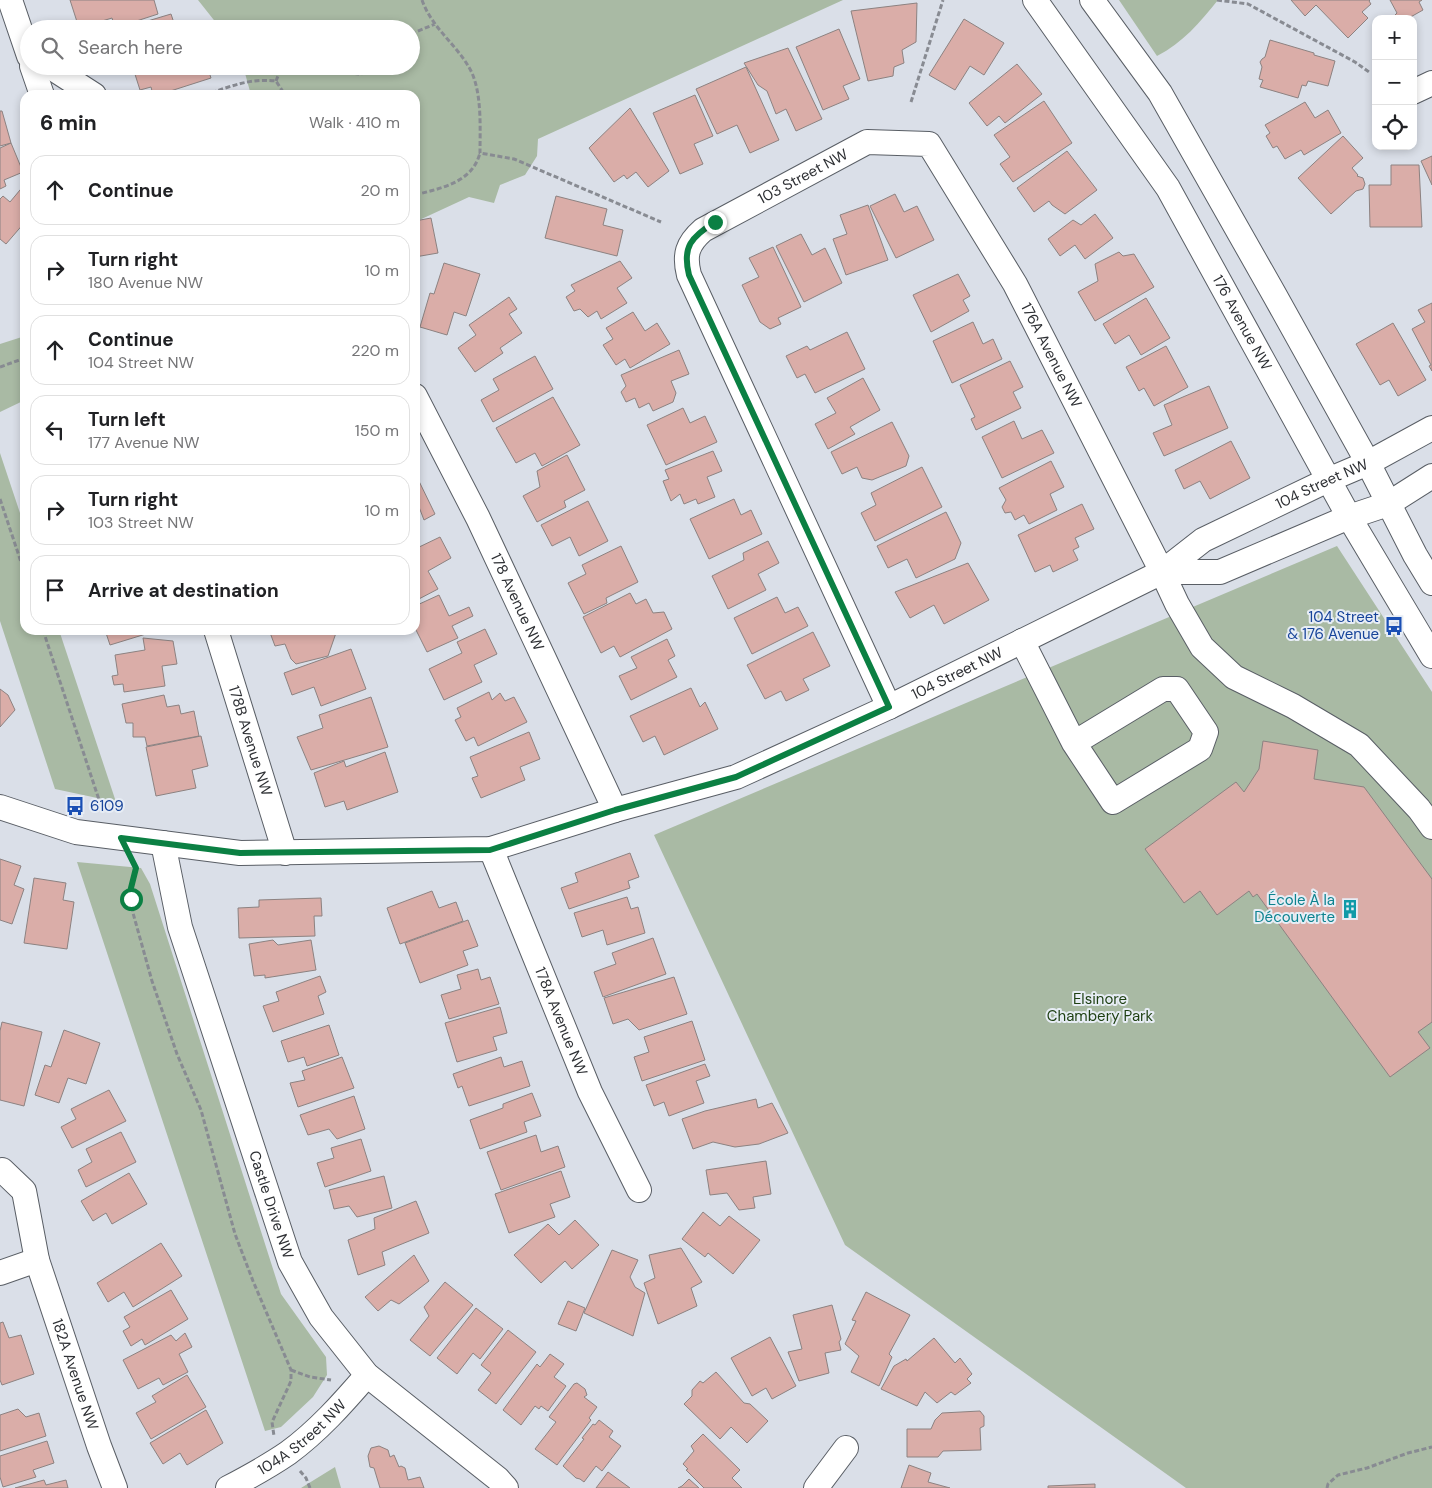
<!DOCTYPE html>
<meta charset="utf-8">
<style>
:root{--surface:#fff;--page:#f6f6f6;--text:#202124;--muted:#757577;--line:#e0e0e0}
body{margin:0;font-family:"DM Sans",sans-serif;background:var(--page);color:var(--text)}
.controls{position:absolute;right:15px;top:15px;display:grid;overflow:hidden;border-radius:10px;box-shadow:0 2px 8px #0003}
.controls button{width:45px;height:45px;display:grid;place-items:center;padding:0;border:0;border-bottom:1px solid var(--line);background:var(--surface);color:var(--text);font:25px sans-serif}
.stop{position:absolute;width:15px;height:15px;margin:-11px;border:4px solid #0b8043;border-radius:50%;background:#fff}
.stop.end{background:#0b8043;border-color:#fff;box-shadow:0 1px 5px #0008}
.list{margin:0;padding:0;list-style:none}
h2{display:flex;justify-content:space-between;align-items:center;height:65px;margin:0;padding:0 20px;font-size:21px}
h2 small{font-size:16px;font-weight:400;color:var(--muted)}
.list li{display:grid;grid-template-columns:32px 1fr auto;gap:15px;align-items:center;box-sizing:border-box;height:70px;margin:0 10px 10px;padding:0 10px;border:1px solid var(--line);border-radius:15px}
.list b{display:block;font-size:19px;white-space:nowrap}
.list p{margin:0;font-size:16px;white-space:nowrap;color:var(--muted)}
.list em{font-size:16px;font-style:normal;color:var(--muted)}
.icon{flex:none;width:28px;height:28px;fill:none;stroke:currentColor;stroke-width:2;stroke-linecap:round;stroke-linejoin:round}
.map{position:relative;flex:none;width:1432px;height:1488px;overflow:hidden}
.search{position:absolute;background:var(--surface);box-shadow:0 2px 8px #0003;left:20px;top:20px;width:400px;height:55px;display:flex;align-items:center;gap:12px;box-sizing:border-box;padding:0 18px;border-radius:28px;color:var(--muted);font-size:19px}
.panel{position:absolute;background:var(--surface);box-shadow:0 2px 8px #0003;left:20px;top:90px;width:400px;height:545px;border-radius:15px}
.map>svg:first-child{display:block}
</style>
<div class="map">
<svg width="1432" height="1488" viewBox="0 0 1432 1488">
<rect width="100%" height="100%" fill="#dadfe8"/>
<path fill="#a9baa4" d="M198,0H843L538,139L537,156L525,175L500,185L494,203L469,197L415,222V95H251L243,66H411V29H221Z
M1119,0H1218C1200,22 1183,43 1157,56Z
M25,336V400L0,412V344Z
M0,453L25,528V630H59L116,802L55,789L0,621Z
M1337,546L1432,692V1488H1186L845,1245L654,835Z
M77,862L141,868L150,884L281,1294L326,1357L327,1375L313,1397L281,1427L265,1431Z
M335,1467L341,1488H301Z"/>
<path fill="#daada8" stroke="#8c8281" d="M70,0H154L158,14L115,28L112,18L79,28Z
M1291,0H1370L1369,1L1371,4L1362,12L1368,18L1348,38L1316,5L1305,16Z
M1390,0H1422L1419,2L1423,10L1407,19H1397L1395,15L1397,13Z
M917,3L916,42L902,50L904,63L894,67L893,76L868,81L851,11Z
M171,14L176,29H121Z
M964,19L1004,43L984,75L970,66L955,90L929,75Z
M839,29L860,79L843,86L849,99L823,110L796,47Z
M1270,40L1314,53V55L1335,61L1328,86L1308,81L1306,86L1302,85L1298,98L1260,87L1263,80L1259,79L1262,67L1260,62L1262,59L1265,57Z
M788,48L822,119L796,131L786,109L776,114L767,91L758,85L744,63Z
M1017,64L1042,94L1005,123L999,116L987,126L969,103Z
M138,66H207L211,78L158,95H153L151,87L140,90L133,68Z
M746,67L779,140L750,153L737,125L717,134L696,89Z
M695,95L713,136L694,144L703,164L680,174L653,113Z
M1044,101L1072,143L1013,182L1000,164L1010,157L994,135Z
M1305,102L1315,118L1328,110L1341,133L1304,155L1301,150L1285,159L1277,146L1273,148L1266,136L1270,133L1265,125Z
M630,108L669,171L648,187L636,172L627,179L624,175L614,182L589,148Z
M0,111H2L11,143L0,146Z
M1343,136L1363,158L1352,168L1358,175L1357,176L1363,178L1365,184L1363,189L1356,191L1331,214L1298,178Z
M11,143L23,172L4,180L6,186L0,189V148Z
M1067,151L1097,190L1065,214L1052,205L1049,201L1034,212L1017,188Z
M1432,156V185L1421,161Z
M1391,165H1419L1422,227H1370L1369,185H1391Z
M25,184V222L6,244L0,239V199L3,196L10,202Z
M895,194L904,212L917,206L934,240L896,258L870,206Z
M556,196L607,209L603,225L623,230L617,256L545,238Z
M868,205L888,260L846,275L833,239L847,234L840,215Z
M1095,214L1113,238L1085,259L1075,245L1060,256L1048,239L1073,220L1081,225Z
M431,218L438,253L415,257V221Z
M801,234L812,255L825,248L842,283L804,302L776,246Z
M773,247L801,307L778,318L781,324L770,329L760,322L742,285L759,277L749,258Z
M1119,252L1123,256L1134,254L1154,287L1095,321L1078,292L1098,281L1095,264Z
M620,261L632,278L617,288L627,303L601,319L597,311L588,317L580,309L574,311L566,297L575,291L571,285Z
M444,263L480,274L466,316L454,312L447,335L420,327L430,293L434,294Z
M958,274L970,296L963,300L969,311L931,332L913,295Z
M509,297L517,309L509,314L522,333L500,348L503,353L475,372L458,348L476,335L469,325Z
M1146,298L1170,338L1141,355L1129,335L1115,344L1103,324Z
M1432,303V371L1429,366L1431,365L1412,329L1425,322L1418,310Z
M633,312L645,331L657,323L670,344L630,368L625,359L616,365L603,345L613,339L606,328Z
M973,322L983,344L993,339L1002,359L952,383L933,341Z
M1393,323L1426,380L1398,396L1389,380L1380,385L1356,344Z
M847,332L865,369L815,393L805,374L797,378L786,356L807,346L810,350Z
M1166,346L1188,387L1154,406L1144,388L1139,391L1126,367Z
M679,350L689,374L671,381L676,393L673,402L653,411L649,403L639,408L635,398L626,402L621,392L626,386L621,375Z
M535,356L553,389L493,422L481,400L499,390L493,379Z
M1010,361L1023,387L1013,392L1021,408L976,430L971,419L975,417L960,385Z
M863,378L880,410L850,427L855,434L828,449L815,424L836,413L827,398Z
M1209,386L1228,428L1164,456L1153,433L1172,425L1164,405Z
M553,397L580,445L542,466L535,453L516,463L496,428Z
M683,408L690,423L705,416L717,442L666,465L647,425Z
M1014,421L1022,439L1042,430L1054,453L1002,478L982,437Z
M892,422L909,456L906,466L872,480L862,478L857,467L842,474L831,452Z
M1231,441L1250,478L1210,499L1200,481L1184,489L1175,470Z
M713,451L722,471L707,477L715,497L698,504L696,499L684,504L680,494L671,501L663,481L669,479L665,470Z
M567,455L585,490L564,501L566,507L537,522L523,496L540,487L537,471Z
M1051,461L1064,487L1050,494L1057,510L1029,524L1024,515L1015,520L1011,512L1005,513L1002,507L1006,500L999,488Z
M922,467L942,507L875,541L861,513L876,505L871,493Z
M415,473L435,514L424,520L419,507L415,509Z
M734,499L741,515L751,510L762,534L709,559L690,519Z
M588,501L608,541L579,556L570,537L552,546L541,525Z
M1082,504L1094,529L1075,538L1079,547L1073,550L1078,560L1053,572L1050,565L1035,572L1018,535Z
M946,512L961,543L955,559L916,578L907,559L888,568L877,546Z
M440,537L451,558L428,571L438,589L415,601V549Z
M768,541L779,563L758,574L766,590L728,609L712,576L744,560L743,553Z
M621,546L638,582L606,598L607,603L584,614L568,583L586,574L582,565Z
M968,563L989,600L944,624L934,605L910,618L895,592Z
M630,593L636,604L646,599L653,613L664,612L672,629L620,657L614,646L601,653L583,617Z
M439,595L449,616L469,607L473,616L452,626L458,638L427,652L415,628V606Z
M777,597L785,613L798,607L808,626L752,654L734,618Z
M485,629L497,654L474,665L482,682L444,700L429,669L462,653L457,642Z
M105,630H159L110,645Z
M269,630H337L328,656L296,664L291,659L285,644L275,646Z
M813,632L830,666L803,679L809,690L786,701L781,691L765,699L747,665Z
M143,638L173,641L177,664L162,666L165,686L124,692L123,684L114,685L112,676L118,675L115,655L145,650Z
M667,639L675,656L668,660L677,677L631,700L619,676L637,668L631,657Z
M351,649L366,689L321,706L314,687L292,695L284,673Z
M691,688L700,707L705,702L718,729L664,755L655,736L643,742L630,716Z
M0,689L8,695L15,710L0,727Z
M489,692L492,700L500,693L505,701L514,697L527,722L478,746L474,737L466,741L455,720L461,717L457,708Z
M164,695L167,707L179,705L181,714L194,711L199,736L147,746L145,737H133V723H126L122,704Z
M371,697L388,747L311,770L297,737L323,728L319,715Z
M529,732L540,759L520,767L525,780L481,798L472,778L478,776L470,757Z
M201,736L208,766L192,770L196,788L156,796L146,747Z
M1263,741L1318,750L1314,779L1364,787L1432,879V1022L1418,1032L1430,1048L1390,1077L1257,894L1253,897L1249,891L1217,915L1200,891L1184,903L1145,849L1236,782L1244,792L1259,769Z
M385,752L398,792L347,810L344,801L325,807L314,773L344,761L346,767Z
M630,853L639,877L628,881L630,888L569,909L561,888L578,882L575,873Z
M0,859L21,866L14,885L24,889L12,924L0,920Z
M34,878L66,883L63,900L74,902L67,949L24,943Z
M432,891L439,908L456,902L463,921L400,944L387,908Z
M627,897L631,909L638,907L645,933L607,945L603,930L582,937L574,913Z
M321,898L322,916H314L315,936L239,938L238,908L259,907V900Z
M468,920L478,946L463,951L468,965L420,983L405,943Z
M653,938L666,974L603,997L594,972L616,964L612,953Z
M273,940L278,945L311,940L316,970L265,978V975L254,976L249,944Z
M478,969L481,980L490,977L499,1004L449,1019L441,995L461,989L457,975Z
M320,976L326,992L318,996L324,1014L273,1032L263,1006L279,1001L276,992Z
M674,977L687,1014L639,1030L628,1019L613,1024L604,998Z
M500,1007L507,1033L493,1037L497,1050L457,1062L445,1023Z
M692,1021L705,1060L642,1081L634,1057L649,1052L644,1037Z
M2,1022L42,1032L24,1106L0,1100V1031Z
M329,1025L339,1055L307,1066L304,1057L288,1062L281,1041Z
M64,1030L100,1043L86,1084L68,1078L59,1103L35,1095L45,1065L51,1067Z
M342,1057L354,1088L298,1107L290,1083L305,1080L302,1071Z
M501,1057L504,1067L522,1061L530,1086L469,1106L462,1086L458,1088L453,1074Z
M705,1064L710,1076L696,1081L704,1103L669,1116L664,1102L654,1106L646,1085Z
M109,1090L126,1121L72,1148L61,1127L76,1119L71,1109Z
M532,1093L541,1116L524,1122L527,1132L480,1149L470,1120L503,1108V1104Z
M354,1096L365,1129L337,1139L329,1129L308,1135L300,1115Z
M756,1099L758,1108L772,1103L788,1133L759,1144L735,1147L713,1142L693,1149L682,1119L705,1111Z
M121,1132L136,1162L86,1187L78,1170L92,1162L86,1149Z
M536,1135L541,1152L558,1146L565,1167L501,1190L487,1152Z
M361,1139L371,1171L325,1187L317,1163L334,1158L331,1148Z
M766,1161L771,1194L753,1197L755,1208L739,1210L727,1193L710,1195L706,1170Z
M561,1171L570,1197L550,1204L555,1217L509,1233L495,1194Z
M129,1173L147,1204L112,1224L106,1213L93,1221L81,1201Z
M384,1176L392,1208L357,1217L349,1206L334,1209L329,1190Z
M416,1201L429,1233L382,1252L385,1265L358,1275L348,1240L375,1229L374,1218Z
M703,1212L720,1226L729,1216L760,1240L733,1274L708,1253L705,1257L682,1239Z
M575,1220L599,1245L572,1269L565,1261L541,1283L514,1255L548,1224L559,1235Z
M161,1243L182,1276L133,1307L124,1292L108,1302L97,1283Z
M681,1248L702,1282L691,1288L697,1306L658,1324L644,1283L655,1278L649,1255Z
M612,1250L638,1260L630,1277L635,1287L645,1293L633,1336L584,1313Z
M414,1255L429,1281L399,1304L391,1300L378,1311L365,1297Z
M445,1282L473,1305L430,1356L410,1340L429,1316L424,1307Z
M171,1290L188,1319L145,1345L142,1339L131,1346L123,1331L130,1327L124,1317Z
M866,1292L910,1315L889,1354L892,1357L879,1386L851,1372L859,1356L845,1344L856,1321L852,1320Z
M568,1301L585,1308L576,1331L558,1324Z
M832,1305L841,1339L839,1342L841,1350L825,1353L829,1373L799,1381L788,1352L802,1349L793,1315Z
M476,1308L503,1329L480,1359L473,1353L457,1374L437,1358Z
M3,1322L9,1338L21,1335L34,1374L2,1385L0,1380V1323Z
M508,1330L536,1352L496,1404L478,1390L491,1373L481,1365Z
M185,1333L192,1347L179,1354L188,1372L163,1385L159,1378L138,1389L123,1360L171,1335L176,1341Z
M770,1337L796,1386L772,1399L766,1388L752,1396L731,1358Z
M934,1338L955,1363L960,1358L972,1374L967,1379L971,1383L955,1395L951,1392L937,1403L925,1392L917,1406L881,1389L894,1366L906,1359L907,1361Z
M550,1354L564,1364L554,1377L566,1386L548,1411L541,1406L539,1409L535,1406L521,1425L503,1410L537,1364L540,1367Z
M716,1372L744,1403L750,1404L768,1421L747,1443L731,1427L720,1439L684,1404L692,1396V1390L700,1381L703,1383Z
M187,1375L206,1407L151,1439L136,1413L156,1402L152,1396Z
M577,1383L585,1389L587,1395L584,1397L597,1407L589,1418L591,1420L557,1465L535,1449L556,1422L549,1417L574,1384Z
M18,1409L26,1417L39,1413L46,1436L0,1451V1415Z
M206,1410L223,1443L187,1465L180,1453L163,1464L150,1443Z
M980,1411L984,1416V1426L980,1428L981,1450L943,1451L938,1457H907V1429H931L935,1420L942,1413Z
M599,1420L613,1431L609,1437L621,1446L602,1471L596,1466L584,1482L580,1479L576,1478L563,1466L584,1439L582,1438L593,1424L595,1425Z
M703,1434L740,1470L732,1478L742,1488H704L686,1470L688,1469L683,1464L694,1451L691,1446Z
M47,1441L54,1463L33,1470L36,1477L3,1487L0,1477V1456Z
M379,1446L388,1450L390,1457L394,1455L399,1467L401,1466L405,1468L408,1480L420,1477L424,1488H380L374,1468L370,1467L368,1456L371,1448Z
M909,1465L931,1473L928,1482L950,1488H901Z
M608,1472L630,1488H596Z
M689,1479L699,1488H678L682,1486Z
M44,1480L46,1485L66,1480L68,1488H15Z
M1095,1484V1488H1048V1486Z"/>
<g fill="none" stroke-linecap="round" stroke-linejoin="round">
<g stroke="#595e65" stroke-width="26">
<g id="minor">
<path d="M10,0L29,56"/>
<path id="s1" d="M1035,0L1168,188L1349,517L1432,656"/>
<path d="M1092,0L1160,93L1274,294L1368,463L1415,555L1432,583"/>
<path d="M32,66L42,95"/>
<path d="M49,66L94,95"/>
<path d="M1413,92L1432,83"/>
<path id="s2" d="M415,396L478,518L615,810"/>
<path d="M1162,572H1220L1349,517L1388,504L1432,476"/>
<path id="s3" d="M216,630L285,853"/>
<path d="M1022,641L1074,743L1113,802L1200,749L1206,732L1177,689H1163L1074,743"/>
<path id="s4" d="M889,707L689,275C684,255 687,244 703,230L867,142L929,144L1015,284L1162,572L1177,604L1202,647L1234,677L1293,706L1359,745L1419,809L1432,827"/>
<path id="s5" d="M0,807L76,832L240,853L491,849L615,810L736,777L889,707L1162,572L1203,540L1328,480L1368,463L1432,428"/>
<path id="s6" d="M163,843L180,927L290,1262L321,1317L367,1375L498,1479L506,1488"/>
<path id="s7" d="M491,849L590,1092L639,1190"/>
<path id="s8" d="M0,1172L2,1170L24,1191L37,1260L99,1446L115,1488"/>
<path d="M0,1273L37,1260"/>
<path id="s9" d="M228,1488C249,1477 269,1466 288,1453C318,1431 343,1403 367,1375"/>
<path d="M816,1488L846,1448"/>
</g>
</g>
<path stroke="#888b92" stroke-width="3" stroke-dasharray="5 2.5" stroke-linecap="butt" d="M422,0C432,29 459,46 472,73C482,96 480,129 480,153L514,159L661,222
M1217,0L1248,4L1355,62L1369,72
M313,29L318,27L327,29
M411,34L435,24
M341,66C354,77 365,76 377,66
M276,81L282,66
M204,95C230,87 248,78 276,81L285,95
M911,102L943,0
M415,195C441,188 472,183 480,153
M0,367L25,358
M0,499L25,574
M43,630L103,812
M133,863L136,868L131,888V899L133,913L152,981L177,1054L201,1110L235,1234L253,1281L291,1370V1381L272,1422L274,1436
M291,1370L310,1377L331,1380
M300,1471L306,1478L310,1488
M1327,1488L1328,1484L1338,1475L1367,1468L1408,1453L1432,1447"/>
<use href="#minor" stroke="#fff" stroke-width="24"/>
</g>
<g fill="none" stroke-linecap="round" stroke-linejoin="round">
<path stroke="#0b8043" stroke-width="6" d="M131,899V888L136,868L121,838L240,853L490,850L615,810L736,777L889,707L689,275C682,247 691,237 715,222"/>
</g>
<defs>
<g id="bus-bare" transform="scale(1.5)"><path d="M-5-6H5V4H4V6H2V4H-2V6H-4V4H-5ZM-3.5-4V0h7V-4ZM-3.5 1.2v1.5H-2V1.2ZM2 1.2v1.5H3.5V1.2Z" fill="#1a4fb4" stroke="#e7edf5" stroke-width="2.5" paint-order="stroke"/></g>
<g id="building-bare" transform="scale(1.5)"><path d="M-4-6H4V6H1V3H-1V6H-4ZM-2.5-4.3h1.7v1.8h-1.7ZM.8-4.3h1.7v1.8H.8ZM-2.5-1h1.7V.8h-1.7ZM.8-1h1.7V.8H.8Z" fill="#0f9aa8" stroke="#e7edf5" stroke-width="2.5" paint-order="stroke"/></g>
</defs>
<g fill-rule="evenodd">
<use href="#bus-bare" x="1394" y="626"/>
<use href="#bus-bare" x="75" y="806"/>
<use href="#building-bare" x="1350" y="909"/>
</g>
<g text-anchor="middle" stroke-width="4" stroke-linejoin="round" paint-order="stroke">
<g font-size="15" fill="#2e3034" stroke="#e7edf5">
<text dy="5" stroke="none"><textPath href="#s4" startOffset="640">103 Street NW</textPath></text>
<text dy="5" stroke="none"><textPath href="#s1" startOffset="384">176 Avenue NW</textPath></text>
<text dy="5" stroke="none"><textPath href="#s4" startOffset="1019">176A Avenue NW</textPath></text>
<text dy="5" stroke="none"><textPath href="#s5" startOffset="1408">104 Street NW</textPath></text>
<text dy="5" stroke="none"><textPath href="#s2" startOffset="230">178 Avenue NW</textPath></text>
<text dy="5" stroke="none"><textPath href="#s5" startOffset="996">104 Street NW</textPath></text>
<text dy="5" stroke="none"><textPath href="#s3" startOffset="116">178B Avenue NW</textPath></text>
<text dy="5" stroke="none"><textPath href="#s7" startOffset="186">178A Avenue NW</textPath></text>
<text dy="5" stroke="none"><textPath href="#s6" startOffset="378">Castle Drive NW</textPath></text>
<text dy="5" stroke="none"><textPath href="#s8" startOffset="224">182A Avenue NW</textPath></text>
<text dy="5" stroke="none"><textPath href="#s9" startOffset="90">104A Street NW</textPath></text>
</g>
<g font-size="15" fill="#164399" stroke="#e7edf5" text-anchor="end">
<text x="1379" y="622">104 Street<tspan x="1379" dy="17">&amp; 176 Avenue</tspan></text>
<text x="90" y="811" text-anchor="start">6109</text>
</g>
<g font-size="15" fill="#0d838f" stroke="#e7edf5" text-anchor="end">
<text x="1335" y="905">École À la<tspan x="1335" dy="17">Découverte</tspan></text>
</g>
<g font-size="15" fill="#1d3f11" stroke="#e7edf5">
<text x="1100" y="1004">Elsinore<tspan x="1100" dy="17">Chambery Park</tspan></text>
</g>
</g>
</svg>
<div class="controls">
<button>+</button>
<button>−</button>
<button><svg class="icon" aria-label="locate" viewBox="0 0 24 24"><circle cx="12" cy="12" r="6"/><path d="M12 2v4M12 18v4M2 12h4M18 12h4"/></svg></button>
</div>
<div class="stop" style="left:131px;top:899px"></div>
<div class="stop end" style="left:715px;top:222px"></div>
<div class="search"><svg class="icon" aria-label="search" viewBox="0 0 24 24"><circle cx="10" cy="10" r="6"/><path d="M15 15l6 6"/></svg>Search here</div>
<section class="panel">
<h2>6 min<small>Walk · 410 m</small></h2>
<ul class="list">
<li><svg class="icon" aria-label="ahead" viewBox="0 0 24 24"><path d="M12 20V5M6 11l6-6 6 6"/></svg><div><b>Continue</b></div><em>20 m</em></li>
<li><svg class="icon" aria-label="right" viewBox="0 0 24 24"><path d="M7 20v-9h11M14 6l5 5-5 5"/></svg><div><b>Turn right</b><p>180 Avenue NW</p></div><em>10 m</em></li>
<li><svg class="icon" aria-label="ahead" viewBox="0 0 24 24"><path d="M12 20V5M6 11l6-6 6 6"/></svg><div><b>Continue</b><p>104 Street NW</p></div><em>220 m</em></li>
<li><svg class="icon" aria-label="left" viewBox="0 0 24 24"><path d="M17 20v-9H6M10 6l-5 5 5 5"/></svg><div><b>Turn left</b><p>177 Avenue NW</p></div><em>150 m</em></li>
<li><svg class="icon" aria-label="right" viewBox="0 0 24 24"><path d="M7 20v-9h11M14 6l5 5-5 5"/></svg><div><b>Turn right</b><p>103 Street NW</p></div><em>10 m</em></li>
<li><svg class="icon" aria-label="arrive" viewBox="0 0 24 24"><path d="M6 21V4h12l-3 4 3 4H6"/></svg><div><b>Arrive at destination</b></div></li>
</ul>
</section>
</div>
